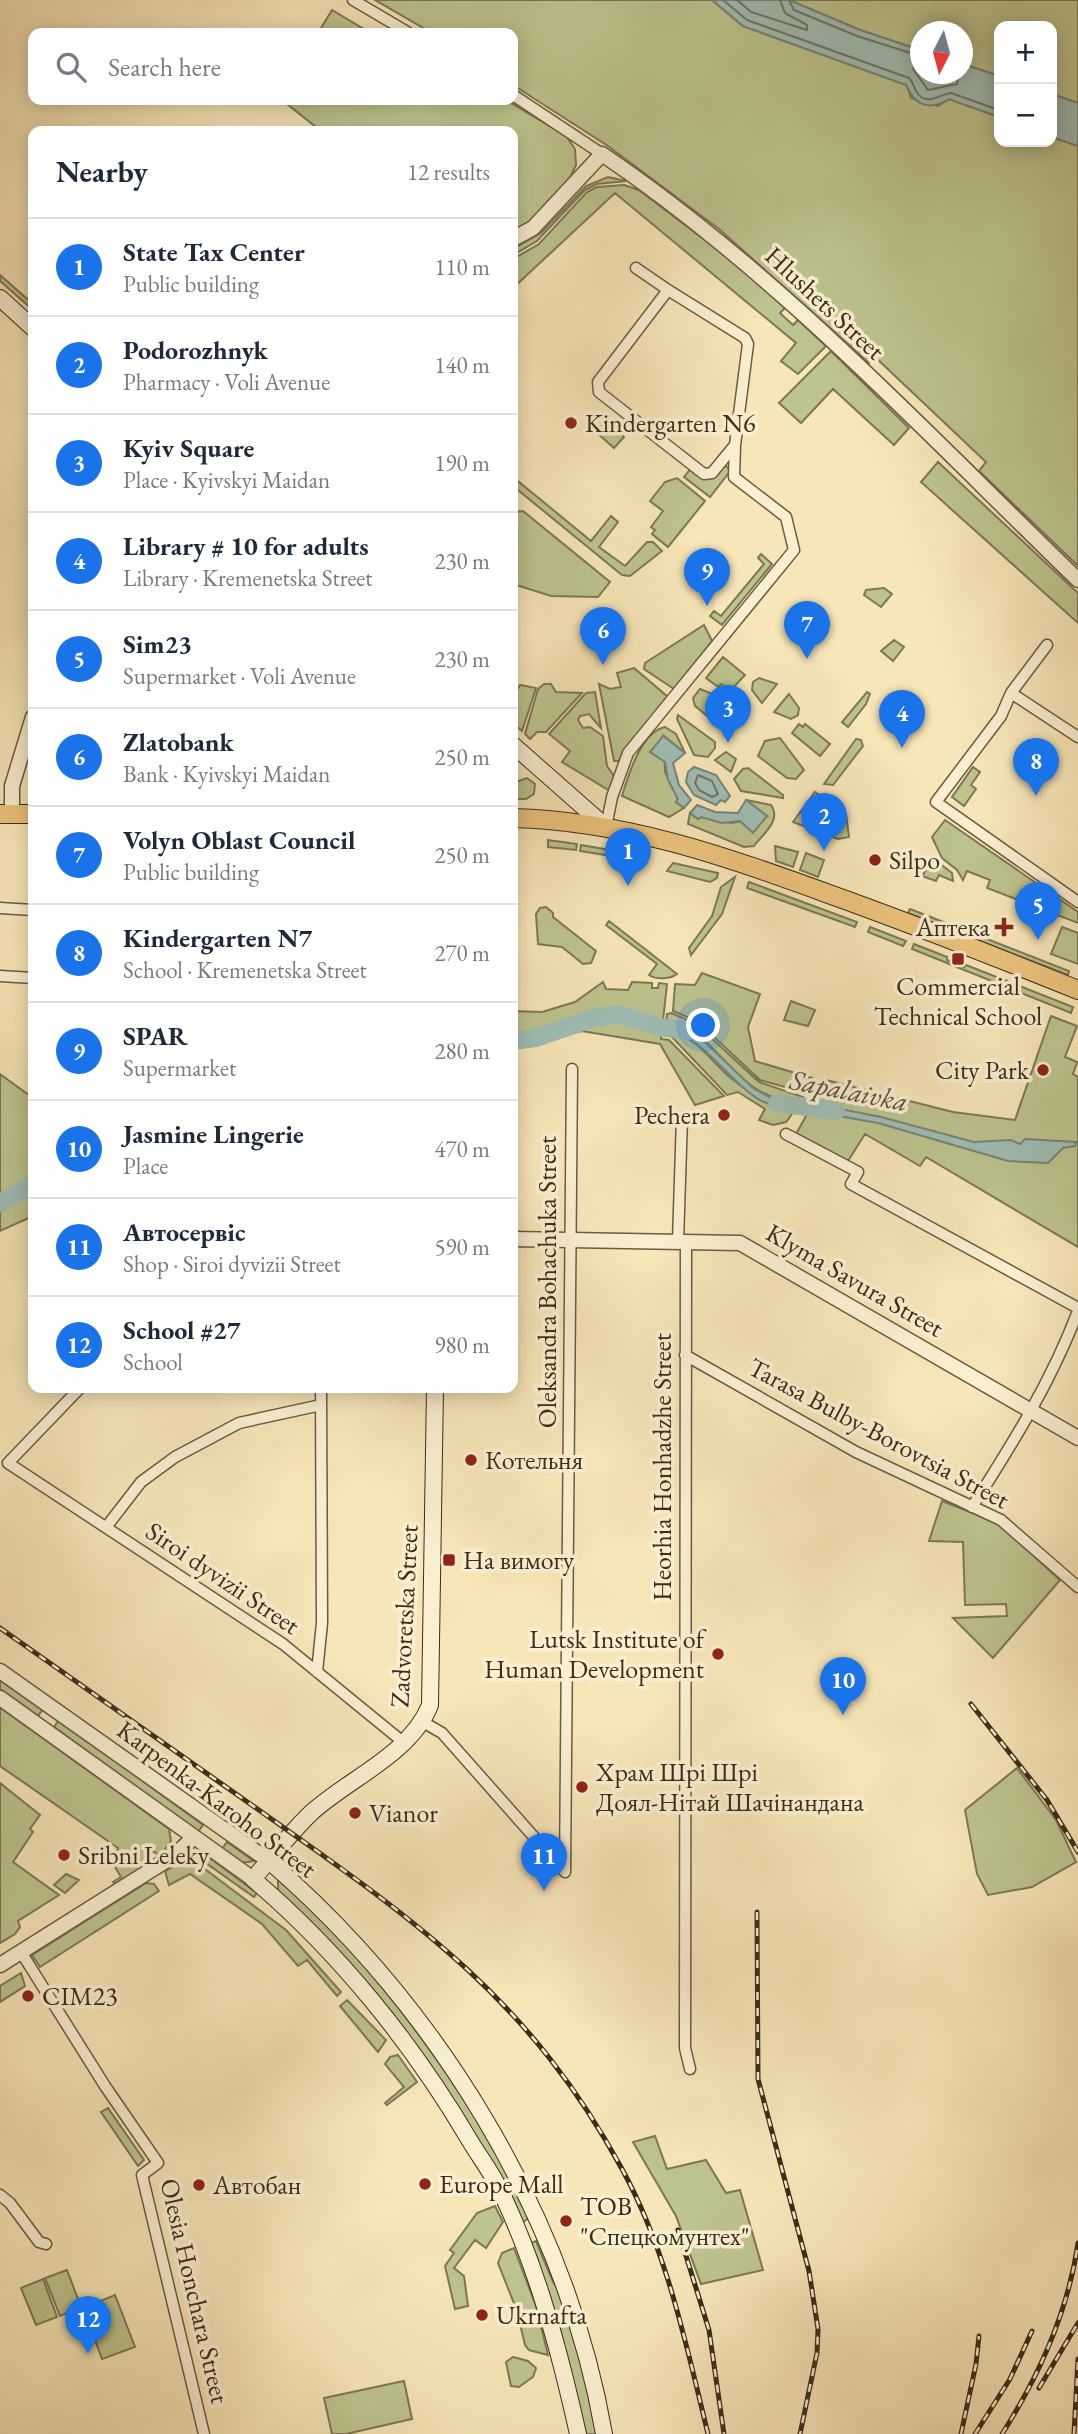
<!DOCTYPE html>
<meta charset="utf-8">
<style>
:root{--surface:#fff;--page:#f2f2f3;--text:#1f2937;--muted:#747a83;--line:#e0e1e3;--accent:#1a73e8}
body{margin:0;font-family:"EB Garamond",serif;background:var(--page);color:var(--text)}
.controls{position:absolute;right:21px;top:21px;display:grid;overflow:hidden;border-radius:14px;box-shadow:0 4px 18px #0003}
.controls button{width:63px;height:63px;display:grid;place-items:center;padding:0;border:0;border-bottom:2px solid var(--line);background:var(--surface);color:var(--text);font:35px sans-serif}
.compass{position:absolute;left:910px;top:21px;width:63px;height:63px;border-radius:50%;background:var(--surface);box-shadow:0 4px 18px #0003;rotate:186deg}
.you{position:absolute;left:704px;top:1026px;width:24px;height:24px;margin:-18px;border:5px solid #fff;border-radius:50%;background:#1a73e8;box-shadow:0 0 0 10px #1a73e833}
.badge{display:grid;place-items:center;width:46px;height:46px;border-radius:50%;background:var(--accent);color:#fff;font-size:23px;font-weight:700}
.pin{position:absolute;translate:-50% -58px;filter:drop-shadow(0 2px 4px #0008)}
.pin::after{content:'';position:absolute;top:37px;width:24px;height:21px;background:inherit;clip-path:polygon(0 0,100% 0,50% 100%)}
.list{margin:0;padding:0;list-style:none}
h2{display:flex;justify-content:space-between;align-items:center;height:91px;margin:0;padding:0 28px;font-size:30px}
h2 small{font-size:23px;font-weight:400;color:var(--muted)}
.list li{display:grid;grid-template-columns:46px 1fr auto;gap:21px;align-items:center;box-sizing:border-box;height:98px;padding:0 28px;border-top:2px solid var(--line)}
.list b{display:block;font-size:26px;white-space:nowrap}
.list p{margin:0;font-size:23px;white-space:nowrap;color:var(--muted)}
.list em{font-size:23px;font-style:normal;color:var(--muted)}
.icon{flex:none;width:38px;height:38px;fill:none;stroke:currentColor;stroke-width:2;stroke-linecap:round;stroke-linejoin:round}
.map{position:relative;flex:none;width:1078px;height:2434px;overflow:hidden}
.search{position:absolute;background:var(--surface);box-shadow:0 4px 18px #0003;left:28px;top:28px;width:490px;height:77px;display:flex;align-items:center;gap:18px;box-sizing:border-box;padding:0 24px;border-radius:14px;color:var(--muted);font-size:26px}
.panel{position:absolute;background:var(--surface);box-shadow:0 4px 18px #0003;left:28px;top:126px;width:490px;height:1267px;border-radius:14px}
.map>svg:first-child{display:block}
</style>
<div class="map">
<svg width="1078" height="2434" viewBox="0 0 1078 2434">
<rect width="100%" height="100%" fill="#f7e6b8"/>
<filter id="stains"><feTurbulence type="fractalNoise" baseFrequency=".00286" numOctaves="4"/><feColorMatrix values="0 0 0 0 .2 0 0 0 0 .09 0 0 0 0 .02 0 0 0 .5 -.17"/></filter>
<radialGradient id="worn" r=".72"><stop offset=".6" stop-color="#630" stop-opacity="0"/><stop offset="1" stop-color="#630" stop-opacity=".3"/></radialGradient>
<path fill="#bdc48e" stroke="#7c7854" stroke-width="2" d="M375,0H712L743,26L907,85L911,98L938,106L949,99L999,117V142H1052V137L1078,146V566L979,471L986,462L875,357L869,363L719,229L608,146L513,85V33H432Z
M789,0H1078V103L1052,94V26H999V76L963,64L962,32H920V50L860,30Z
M332,10L369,32V33H318Z
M282,100H506L566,136L575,149L576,165L570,178L527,225L513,233V131H321Z
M608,177L626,181L597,184L585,190L537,241L513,255V249L541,233L586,186Z
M624,185L639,190L743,269L785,308L780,313L793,325L798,320L826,346L798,374L781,361L796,343L615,193L513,288V259L539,244L587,192L597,187Z
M0,275L33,304V310L0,281Z
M831,351L909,428L894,445L833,389L801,423L779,403Z
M606,421L624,437L614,448L596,432Z
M938,462L1078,593V623L921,482Z
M723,464L731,470L710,497L684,477L691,468L703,476Z
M513,477L591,541L611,516L618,522L599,547L625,566L647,542H653L662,551L630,576L622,575L513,486Z
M677,478L705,501L668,547L652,534L655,530L651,527L663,511L650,501L665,482Z
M523,511L610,582L598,597L551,596L513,584V512Z
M761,554L772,564L722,625L710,616L714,611L721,616L764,564L758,558Z
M884,588L892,594L881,607L864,595L866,590Z
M704,625L712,641L674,689L644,669L645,663Z
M894,640L904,647L893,661L881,651Z
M723,657L745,675L730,691L721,684L718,687L706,678Z
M634,668L668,697L620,761H614L599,684L610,689L621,687L617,673Z
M759,678L777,684L762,703L752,690L753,682Z
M544,684H551L556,692L582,693L546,732H537L530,739L525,734L538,689Z
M520,685L536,688L522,731L513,723V696Z
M700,689L735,703L737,718L730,728L723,729L695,706L693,698Z
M595,692L601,728L589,714L580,716L578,720L583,728L590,727L603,736L607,766L614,776L610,791L562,762L570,751L549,734L586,693Z
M867,692L870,694L866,704L848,727L842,722Z
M789,694L799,708L798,715L791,719L774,712Z
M678,715L715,742V748L708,757L694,755L677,719Z
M799,724L803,727L805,724L830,744L820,756L792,733Z
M665,727L676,734L685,753L664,736L665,772L678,799L676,802L684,808L669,817L622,796C628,776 641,732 665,727Z
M780,738L804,770L796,779L787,778L758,756L765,741Z
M856,739L861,740L863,746L833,785L824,784Z
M726,752L736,759L731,772L715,760Z
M973,767L980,772L971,785L976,789L964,806L952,797Z
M748,768L783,795V798L741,791L734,779L743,769Z
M527,778L535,784L534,794L526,799H513V783Z
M815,792L846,814L849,837L838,839L793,822Z
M746,800L771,805C782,820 763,834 754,846L744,847L688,824L690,813L698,819L701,817L732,823L767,816Z
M945,820L1078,912V923L987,888L990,880L967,871L963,880L957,870L942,858L932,837Z
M548,840L577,844L576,850L548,847Z
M581,845L627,853L623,858L580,851Z
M775,846L798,852L793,867L776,861Z
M806,853L824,860L818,877L800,870Z
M934,859L952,873L953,881L939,875L936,881L922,876Z
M673,863L718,873L717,878L710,882L667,871Z
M735,877L722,914L691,955L689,948L712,916L721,887Z
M749,882L857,922L855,927L747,888Z
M546,907L553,913V917L596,951L591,963L583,964L562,947L538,944L536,914L540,908Z
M910,909L1069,971L1068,975L908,913Z
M609,921L677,974C671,979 656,980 649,975L657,964L606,925Z
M870,927L906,941L903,946L868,932Z
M1062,927L1078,933V964L1051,954Z
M914,944L947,957V960L964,967L966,965L1073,1007L1071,1013L912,949Z
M702,973L760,994L748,1027L755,1061L812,1078L806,1093L760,1080L697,1021L673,1011L675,984L695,985Z
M603,982L606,989L628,990L632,982L652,983V988H658L659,983L667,984L661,1039L669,1040L724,1096L695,1105L660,1044L582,1031L513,1048V1011L542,1012L575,1002Z
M791,1001L815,1010L808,1026L784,1020Z
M671,1013L695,1023L759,1082L803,1097L800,1103C743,1098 733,1061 693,1031C686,1026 674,1026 666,1025L667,1014Z
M1051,1016L1077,1026L1065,1057L1077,1062L1073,1074L1078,1077V1247L926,1157L920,1166L865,1134L848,1161L796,1134L826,1080L953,1112L1015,1120Z
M666,1031C697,1035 709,1060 731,1078C750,1094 772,1105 795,1110L786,1122L773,1125L759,1120L765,1109L738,1092L727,1095L671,1036L665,1035Z
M0,1074L33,1098V1216L0,1231Z
M942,1501L998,1523L1060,1580L993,1658L953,1618L1007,1616L1006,1604L965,1605L963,1542L929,1541Z
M0,1678L43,1709L38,1716L0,1689Z
M0,1707L169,1829L171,1841L160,1856L153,1851L144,1866L116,1884L113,1882L121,1877L112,1862L118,1848L0,1766Z
M59,1720L203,1825L198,1832L54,1727Z
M1017,1768L1056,1820L1076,1862L1032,1887L988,1895L977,1874L965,1810Z
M0,1783L40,1815L30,1829L33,1832L13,1862L59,1895L18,1921L20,1927L15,1934L0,1943Z
M227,1842L254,1861L241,1863L222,1849Z
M196,1856H207L257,1893L254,1897Z
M187,1859L201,1866L286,1930L341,1992L337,1996L307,1960L298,1966L262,1924L190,1874L169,1885L165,1871Z
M66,1874L79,1880L65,1893L54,1885Z
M278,1879C375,1961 475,2103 531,2217L523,2222C448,2107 380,1983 278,1891Z
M146,1883L154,1884L159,1891L40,1967L32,1955Z
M21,1973L25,1986L0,2002V1986Z
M347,2000L386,2040L378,2052L340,2006Z
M398,2055L417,2082L387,2105L385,2103L404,2087L385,2064L390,2057Z
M108,2108L144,2160L138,2166L101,2112Z
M655,2136L667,2169L706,2160L726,2193L740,2190L763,2270L701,2284L676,2216L633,2142Z
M495,2206L503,2222L486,2248L475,2240L454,2268L464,2276L468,2306L455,2309L445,2266L454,2253L450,2250L477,2213Z
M536,2241L553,2282L566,2301L600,2434H584L560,2328L531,2243Z
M514,2248L536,2306L548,2355L529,2350L525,2345L517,2311L498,2263L502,2253Z
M67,2270L81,2307L60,2316L45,2278Z
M43,2279L57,2317L36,2325L21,2288Z
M115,2295L135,2347L102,2359L83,2308Z
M513,2357L528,2361L536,2368L533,2377L519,2387L511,2386L506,2362Z
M404,2381L412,2419L346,2434H332L324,2398Z"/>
<path fill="#9fbeb6" stroke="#778477" stroke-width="2" d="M712,0H789L860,30L920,50V74H962L963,64L999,76V117L949,99C929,111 915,106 906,85L743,26Z
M1052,94L1078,103V146L1052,137Z
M663,736L685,753L673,763L679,785L691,800L684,808L676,802L678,799L668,780L665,762L650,752Z
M694,767L716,775L730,796L725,802L721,800L716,805L694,795L686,782L688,772Z
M746,800L767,816L753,833L740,821L722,823L701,817L698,819L690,813L697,805L715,812L738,813Z
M666,1025L691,1029L753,1088L773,1099L800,1103L795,1110C783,1107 769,1106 758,1099C726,1079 704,1036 666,1031Z
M816,1104L881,1117L974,1142L1011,1140L1020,1144L1025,1139L1076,1142L1075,1146L1063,1148L1048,1163L1008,1161L878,1123L811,1111Z"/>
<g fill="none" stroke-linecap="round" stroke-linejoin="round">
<path stroke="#6e7668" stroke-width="2" d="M723,0L747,20L909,78C914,83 914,89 918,94C928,106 940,94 951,93L999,110
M737,0L751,12L807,30V25L785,13L780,0
M789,0L794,10L857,36L920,56
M920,65H914L913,69L928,90L957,84L958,79L951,74
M698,775L712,781L718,794L712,797L699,790L695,783Z"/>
<path stroke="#9fbeb6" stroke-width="18" d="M513,1041L536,1038L594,1018L618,1014L660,1027L688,1031
M777,1103L836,1111
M0,1203L33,1184"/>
<g stroke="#6b5b41" stroke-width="13">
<path id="minor" d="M353,0L409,33
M513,95L602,154
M636,268L668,290
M1047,645L1011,693L1001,716L936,802L1078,902
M1011,693L1078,737
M606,827L612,797L628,753L794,550L786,517L734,477L735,445L748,344L745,338L668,290L598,382L599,392L704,474L712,473L735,445
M0,908L33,910
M0,976L33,978
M786,1134L858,1172L851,1184L1078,1308
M678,1241L682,1118
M686,1241L685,2048L690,2069
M685,1355L856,1452L1001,1520L1078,1587
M80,1388L8,1463L283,1644L403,1742
M972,1507C1013,1443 1051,1382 1078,1311
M107,1526L141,1482L175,1457L239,1423L321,1405
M317,1672L322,1623L321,1388
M423,1722L442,1733L565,1872
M565,1872L572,1069
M21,1952L105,2086L158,2163L142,2175L204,2434
M0,2195L10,2203L39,2242L46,2244"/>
</g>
<g stroke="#6b5b41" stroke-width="17">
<path id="tertiary" d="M513,239L533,228L602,154C779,274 925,432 1078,580
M12,814V786L33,717
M513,1239L740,1243L1078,1438
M0,1671L269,1861
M0,1698L253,1879
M0,1965L175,1855L194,1837"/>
</g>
<g stroke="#3c2d19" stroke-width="18">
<path id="secondary" d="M0,298L33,328
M513,745L606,827
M435,1388L430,1705C411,1754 348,1779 311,1813C290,1833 272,1857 253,1879C339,1952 413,2044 470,2141C481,2159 494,2176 503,2196C538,2271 560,2353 578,2434
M269,1861C437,2006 566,2215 604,2434"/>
</g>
<g stroke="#3c2d19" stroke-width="20">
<path id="primary" d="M0,814H33
M513,818C623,821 723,855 826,893C910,923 994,956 1078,990"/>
</g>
<use href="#minor" stroke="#faefd1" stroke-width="10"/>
<use href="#tertiary" stroke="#faefd1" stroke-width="14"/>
<use href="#secondary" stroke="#faefd1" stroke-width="16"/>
<use href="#primary" stroke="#ecc37c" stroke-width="18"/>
<g stroke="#3c2d19" stroke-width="5">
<path id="rail" d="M0,1628C85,1688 171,1748 256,1808C412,1918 528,1996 622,2169C667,2251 686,2344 708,2434
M971,1704L1047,1800L1078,1852
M757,1912L758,2079L809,2271L818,2329L817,2353L800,2434
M678,2230L709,2330L724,2434
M1039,2388L1078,2323
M961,2434L976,2364L979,2336
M975,2434L1010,2379L1032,2331
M1002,2434C1039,2376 1068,2312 1078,2243
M1074,2434L1078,2359"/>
</g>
<use href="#rail" stroke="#faefd1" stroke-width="2.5" stroke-dasharray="8" stroke-linecap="butt"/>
</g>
<g fill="#8f2418" stroke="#faefd1" stroke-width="2.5">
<circle cx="571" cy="423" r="7"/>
<circle cx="875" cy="860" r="7"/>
<path d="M1000.5 916.5h7v7h7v7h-7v7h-7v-7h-7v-7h7z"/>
<rect x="951" y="952" width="14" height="14" rx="3.5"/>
<circle cx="1043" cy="1070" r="7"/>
<circle cx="724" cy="1115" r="7"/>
<circle cx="471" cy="1460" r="7"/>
<rect x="442" y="1553" width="14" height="14" rx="3.5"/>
<circle cx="718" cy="1654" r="7"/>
<circle cx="582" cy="1787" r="7"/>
<circle cx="355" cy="1813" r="7"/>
<circle cx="64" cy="1855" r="7"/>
<circle cx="28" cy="1996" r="7"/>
<circle cx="425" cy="2184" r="7"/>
<circle cx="199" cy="2185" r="7"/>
<circle cx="566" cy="2221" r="7"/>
<circle cx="482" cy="2315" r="7"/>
</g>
<g text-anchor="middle" stroke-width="7" stroke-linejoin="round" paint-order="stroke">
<g font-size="26" fill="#3c2d19" stroke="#faefd1">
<text transform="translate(825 303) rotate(43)" y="9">Hlushets Street</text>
<text transform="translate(855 1280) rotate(30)" y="9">Klyma Savura Street</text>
<text transform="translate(547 1282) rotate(-90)" y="9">Oleksandra Bohachuka Street</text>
<text transform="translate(879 1433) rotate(28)" y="9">Tarasa Bulby-Borovtsia Street</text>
<text transform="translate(662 1467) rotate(-90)" y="9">Heorhia Honhadzhe Street</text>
<text transform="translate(223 1578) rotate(34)" y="9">Siroi dyvizii Street</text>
<text transform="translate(404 1616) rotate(-87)" y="9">Zadvoretska Street</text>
<text transform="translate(217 1799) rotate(37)" y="9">Karpenka-Karoho Street</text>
<text transform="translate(195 2291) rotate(77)" y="9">Olesia Honchara Street</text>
</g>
<g font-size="26" fill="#3c2d19" stroke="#faefd1" text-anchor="start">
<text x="585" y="432">Kindergarten N6</text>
<text x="889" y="869">Silpo</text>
<text x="990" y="936" text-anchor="end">Аптека</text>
<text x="958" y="995" text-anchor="middle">Commercial<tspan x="958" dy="30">Technical School</tspan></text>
<text x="1029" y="1079" text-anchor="end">City Park</text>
<text x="710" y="1124" text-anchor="end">Pechera</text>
<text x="485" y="1469">Котельня</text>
<text x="463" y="1569">На вимогу</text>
<text x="704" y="1648" text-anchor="end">Lutsk Institute of<tspan x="704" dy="30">Human Development</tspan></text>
<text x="596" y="1781">Храм Шрі Шрі<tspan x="596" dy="30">Доял-Нітай Шачінандана</tspan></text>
<text x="369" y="1822">Vianor</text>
<text x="78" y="1864">Sribni Leleky</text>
<text x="42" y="2005">СІМ23</text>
<text x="439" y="2193">Europe Mall</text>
<text x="213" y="2194">Автобан</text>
<text x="580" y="2215">ТОВ<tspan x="580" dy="30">"Спецкомунтех"</tspan></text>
<text x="496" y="2324">Ukrnafta</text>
</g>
<g font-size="28" font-style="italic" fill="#555140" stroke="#faefd1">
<text transform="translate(849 1090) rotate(11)" y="10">Sapalaivka</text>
</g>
</g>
<rect width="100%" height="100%" filter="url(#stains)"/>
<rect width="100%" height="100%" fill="url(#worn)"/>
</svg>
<div class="controls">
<button>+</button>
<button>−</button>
</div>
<svg class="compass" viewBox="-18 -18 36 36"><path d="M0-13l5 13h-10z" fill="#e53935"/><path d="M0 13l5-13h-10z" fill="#747a83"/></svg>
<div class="you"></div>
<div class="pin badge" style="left:628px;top:886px">1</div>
<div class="pin badge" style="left:824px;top:851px">2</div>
<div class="pin badge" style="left:728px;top:743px">3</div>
<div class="pin badge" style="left:902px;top:748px">4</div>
<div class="pin badge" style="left:1038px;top:940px">5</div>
<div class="pin badge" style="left:603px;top:665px">6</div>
<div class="pin badge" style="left:807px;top:659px">7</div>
<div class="pin badge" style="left:1036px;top:796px">8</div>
<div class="pin badge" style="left:707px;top:606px">9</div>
<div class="pin badge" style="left:843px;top:1715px">10</div>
<div class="pin badge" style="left:544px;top:1891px">11</div>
<div class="pin badge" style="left:88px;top:2354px">12</div>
<div class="search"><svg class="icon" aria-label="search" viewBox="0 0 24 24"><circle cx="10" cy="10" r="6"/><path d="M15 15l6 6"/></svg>Search here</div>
<section class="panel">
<h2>Nearby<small>12 results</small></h2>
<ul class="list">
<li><span class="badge">1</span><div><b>State Tax Center</b><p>Public building</p></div><em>110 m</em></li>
<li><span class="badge">2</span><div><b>Podorozhnyk</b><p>Pharmacy · Voli Avenue</p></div><em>140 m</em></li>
<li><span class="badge">3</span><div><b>Kyiv Square</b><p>Place · Kyivskyi Maidan</p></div><em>190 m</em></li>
<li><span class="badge">4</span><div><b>Library # 10 for adults</b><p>Library · Kremenetska Street</p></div><em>230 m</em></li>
<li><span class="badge">5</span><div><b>Sim23</b><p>Supermarket · Voli Avenue</p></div><em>230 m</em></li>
<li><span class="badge">6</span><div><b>Zlatobank</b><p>Bank · Kyivskyi Maidan</p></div><em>250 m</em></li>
<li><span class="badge">7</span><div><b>Volyn Oblast Council</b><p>Public building</p></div><em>250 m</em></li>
<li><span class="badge">8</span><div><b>Kindergarten N7</b><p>School · Kremenetska Street</p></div><em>270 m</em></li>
<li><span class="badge">9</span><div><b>SPAR</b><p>Supermarket</p></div><em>280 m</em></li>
<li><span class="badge">10</span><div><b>Jasmine Lingerie</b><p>Place</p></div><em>470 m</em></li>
<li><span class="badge">11</span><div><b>Автосервіс</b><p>Shop · Siroi dyvizii Street</p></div><em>590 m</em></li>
<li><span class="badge">12</span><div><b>School #27</b><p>School</p></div><em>980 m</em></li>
</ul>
</section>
</div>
